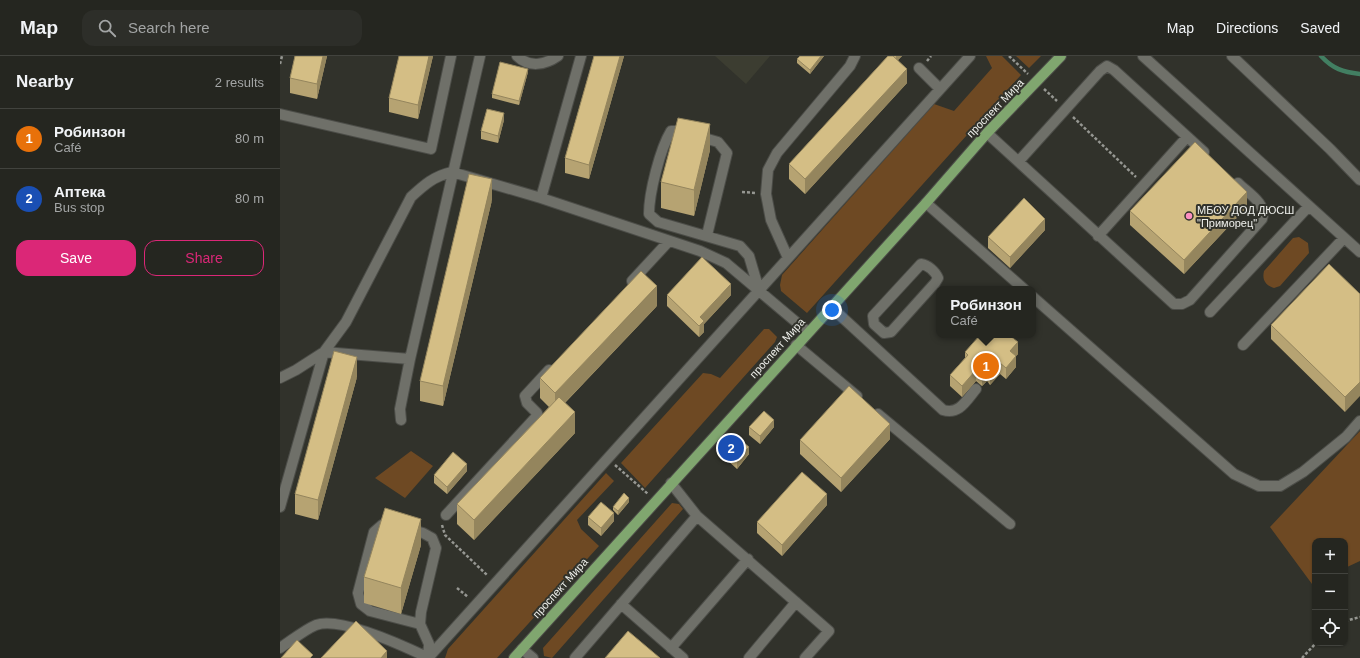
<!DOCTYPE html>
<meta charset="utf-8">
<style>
:root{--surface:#252620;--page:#2d2e29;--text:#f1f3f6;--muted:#a3a5a5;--line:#42433e;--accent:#db2777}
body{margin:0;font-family:Arial,sans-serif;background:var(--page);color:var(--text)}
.controls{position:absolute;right:12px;bottom:12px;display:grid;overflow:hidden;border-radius:8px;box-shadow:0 1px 3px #0004}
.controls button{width:36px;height:36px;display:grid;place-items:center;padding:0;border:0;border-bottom:1px solid var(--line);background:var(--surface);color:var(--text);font:20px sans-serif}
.you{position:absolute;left:552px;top:254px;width:14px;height:14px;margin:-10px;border:3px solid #fff;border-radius:50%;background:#1a73e8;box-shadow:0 0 0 6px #1a73e833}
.badge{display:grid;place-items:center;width:26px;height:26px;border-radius:50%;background:var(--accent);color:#fff;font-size:13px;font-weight:700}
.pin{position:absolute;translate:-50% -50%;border:2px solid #fff;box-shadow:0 1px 4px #0006}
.popup{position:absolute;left:656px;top:230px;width:100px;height:52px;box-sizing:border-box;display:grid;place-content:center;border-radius:8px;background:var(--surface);filter:drop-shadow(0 1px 3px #0005);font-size:13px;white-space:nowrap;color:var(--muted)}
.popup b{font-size:15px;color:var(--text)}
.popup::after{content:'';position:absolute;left:50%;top:100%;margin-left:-8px;border:8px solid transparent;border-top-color:var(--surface)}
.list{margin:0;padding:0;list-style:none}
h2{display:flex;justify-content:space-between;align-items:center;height:52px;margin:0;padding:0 16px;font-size:17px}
h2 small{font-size:13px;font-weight:400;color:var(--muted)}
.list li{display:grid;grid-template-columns:26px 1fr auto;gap:12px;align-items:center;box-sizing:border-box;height:60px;padding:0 16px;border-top:1px solid var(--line)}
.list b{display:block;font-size:15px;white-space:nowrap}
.list p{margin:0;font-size:13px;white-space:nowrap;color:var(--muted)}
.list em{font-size:13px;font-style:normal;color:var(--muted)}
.actions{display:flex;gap:8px;padding:12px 16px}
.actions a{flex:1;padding:9px 0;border:1px solid var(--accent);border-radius:12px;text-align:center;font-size:14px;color:var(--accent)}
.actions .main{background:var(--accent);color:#fff}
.icon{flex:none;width:22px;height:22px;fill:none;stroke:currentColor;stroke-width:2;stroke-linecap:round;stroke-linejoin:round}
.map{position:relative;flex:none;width:1080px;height:602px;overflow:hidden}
header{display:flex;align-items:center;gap:24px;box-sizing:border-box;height:56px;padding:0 20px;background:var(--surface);border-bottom:1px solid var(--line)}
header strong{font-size:19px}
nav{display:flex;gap:22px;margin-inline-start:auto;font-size:14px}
.search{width:280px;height:36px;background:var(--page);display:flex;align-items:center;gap:10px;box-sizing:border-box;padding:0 14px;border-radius:12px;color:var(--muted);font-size:15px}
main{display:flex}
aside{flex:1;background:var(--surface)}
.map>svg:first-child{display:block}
</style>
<header>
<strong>Map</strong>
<div class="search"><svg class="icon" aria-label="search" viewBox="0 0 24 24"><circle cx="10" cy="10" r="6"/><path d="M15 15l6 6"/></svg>Search here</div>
<nav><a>Map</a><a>Directions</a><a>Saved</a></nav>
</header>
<main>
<aside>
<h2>Nearby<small>2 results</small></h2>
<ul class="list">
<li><span class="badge" style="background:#e8710a">1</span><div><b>Робинзон</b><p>Café</p></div><em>80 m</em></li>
<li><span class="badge" style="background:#1a4fb4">2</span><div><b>Аптека</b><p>Bus stop</p></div><em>80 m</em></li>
</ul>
<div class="actions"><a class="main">Save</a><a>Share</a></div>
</aside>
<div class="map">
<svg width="1080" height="602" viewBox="0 0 1080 602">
<rect width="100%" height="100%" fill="#31322b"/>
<path fill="#3c3d31" d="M435,0H490L466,28Z"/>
<path fill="#6e4923" d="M706,0H722L741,19L527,257L501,235L500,229L502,219L654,48L674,55L712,12Z
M736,0H761L749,12Z
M1019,181L1028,187L1029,197L1000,230L994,232C985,229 982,224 984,215L1013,182Z
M484,273H489L497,281L495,286L365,432L341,407L423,317L431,318L440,322Z
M1080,375V505L1065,512V485H1035V526L1032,528L990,471Z
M131,395L153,410L125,442L95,422Z
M326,417L334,425L297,464L301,473L319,490L217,602H165L168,593Z
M392,447L399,448L403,453L272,602L264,600L263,592Z"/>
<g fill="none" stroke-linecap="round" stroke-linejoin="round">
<path stroke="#427f62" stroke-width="4.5" d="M1041,0C1053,13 1063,16 1080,18"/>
<g stroke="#4c4d48" stroke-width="12">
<path id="minor" d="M237,0C249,12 265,9 278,0
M863,0L1080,196
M952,0L1050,93L1080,124
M639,12L660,33
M0,58L151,93L171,0
M707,77L894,248H902L910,244L982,163C987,147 968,137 958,127
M739,105L820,15L827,10L834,14L924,96
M261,142L301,0
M646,147L744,233
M427,179L447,97L438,86L400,75H391C380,93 369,137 369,158L378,166L460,190L469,200L479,234
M818,180L907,81
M508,202L491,164L486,138L488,114L497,97L570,10L575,0
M641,208C648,209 655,215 658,222L655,227L611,276L604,277L594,268L593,260Z
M352,225L389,185
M753,241L954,418L979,430H1000L1023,416L1066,381L1080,365
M551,251L663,354C679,359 686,345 696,333
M930,256L1029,150
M516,289L577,340
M963,289L1064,182
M0,322L16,314L44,296L66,266L131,141C144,129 154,120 172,116L261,142L420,195L446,207L528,276
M598,358L730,468
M121,364L120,353L130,303L200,0
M391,427L417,460L549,575L525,602
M0,451L44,296L130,303
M166,459L256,361L257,357L247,347L245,340L269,314
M110,469H102L94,476L78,537L81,548L90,555L140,568
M128,473L143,477L152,482L156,492L141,556L140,568L149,588L148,602
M341,548L403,602
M0,592C11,585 24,574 36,569C60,560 126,591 149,602
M391,592L468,503
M242,593L253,602
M148,602L690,0
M295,602L417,460
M469,602L516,546"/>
</g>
<g stroke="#4c4d48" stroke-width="12">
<path id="major" d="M234,602L646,147L707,77L781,0"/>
</g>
<path stroke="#969792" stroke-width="2.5" stroke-dasharray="3 2" stroke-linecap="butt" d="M729,0L748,18
M647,5L651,0
M0,8L2,0
M764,33L777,45
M793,61L856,121
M462,136L476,137
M335,409L368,438
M162,469L165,479L207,519
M177,532L188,541
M1065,565L1080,561
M1022,602L1036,587"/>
<use href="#minor" stroke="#6f7069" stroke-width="10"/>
<use href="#major" stroke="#80a66f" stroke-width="10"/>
</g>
<path fill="#b6a372" d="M15,0H47L37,43L10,37V22Z
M153,0L138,63L109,56V42Z
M314,0H344L309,123L285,117V102Z
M544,0L530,18L517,7V3Z
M608,0H622L618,4L627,27L525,138L509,123V108Z
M248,16L239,49L212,42V38Z
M224,64L218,87L201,83V75Z
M430,94L414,160L381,152V126Z
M212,144L163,350L140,345V325Z
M967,151L904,218L850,169V155Z
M765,174L730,212L708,192V181Z
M1080,238L1065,356L991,283V269Z
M387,239H451L424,268V276L419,281L387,250Z
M377,250L285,347L295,377L194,484L177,468V448L269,351L260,342V322Z
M685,296L738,298L736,300V311L726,323L720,318L710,329L707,325L702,330L696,325L682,341L670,330V319L685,302Z
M77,321L38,464L15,458V438Z
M469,371H494L480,388L469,379Z
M610,383L561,436L520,398V384Z
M446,396L469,398L457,413L446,403Z
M187,415L167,438L154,427V419Z
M349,446L338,459L333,454V451Z
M547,449L502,500L477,477V466Z
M308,461L334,465L321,480L308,469Z
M141,489L121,558L84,547V521Z"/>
<path fill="#94855d" d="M43,0H47L37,43V28Z
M149,0H153L138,63V49Z
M340,0H344L309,123V109Z
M541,0H544L530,18V14Z
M616,0H622L616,6Z
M248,13V16L239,49V45Z
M627,13V27L525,138V123Z
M224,57V64L218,87V80Z
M430,68V94L414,160V134Z
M212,123V144L163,350V330Z
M967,136V151L904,218V204Z
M765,163V174L730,212V201Z
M451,228V239L424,268V276L419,281L420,261Z
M377,230V250L275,357V337Z
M738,286V298L730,306V295Z
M736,300V311L726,323V312Z
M77,301V321L38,464V444Z
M720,307V318L710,329V318Z
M696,314V325L682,341V330Z
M707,314V325L702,330V319Z
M1080,326V340L1065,356V341Z
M295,356V377L194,484V464Z
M494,364V371L480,388V380Z
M610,368V383L561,436V422Z
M469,391V398L457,413V405Z
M187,408V415L167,438V431Z
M547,438V449L502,500V489Z
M349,442V446L338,459V455Z
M334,457V465L321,480V472Z
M141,463V489L121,558V532Z
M107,595V602H101Z"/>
<path fill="#d4be85" stroke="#94855d" d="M15,0H43L37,28L10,22Z
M119,0H149L138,49L109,42Z
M314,0H340L309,109L285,102Z
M520,0H541L530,14L517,3Z
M608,0H613L627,13L525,123L509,108Z
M220,6L248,13L239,45L212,38Z
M207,53L224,57L218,80L201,75Z
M398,62L430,68L414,134L381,126Z
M915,86L967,136L904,204L850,155Z
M189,118L212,123L163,330L140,325Z
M744,142L765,163L730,201L708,181Z
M422,201L451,228L420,261L424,265L419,270L387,239Z
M1049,208L1080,238V326L1065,341L991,269Z
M361,215L377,230L275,337L260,322Z
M700,279H729L738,286L730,295L736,300L726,312L720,307L710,318L707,314L702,319L696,314L682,330L670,319L688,299L685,296Z
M54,295L77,301L38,444L15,438Z
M569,330L610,368L561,422L520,384Z
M279,341L295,356L194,464L177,448Z
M484,355L494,364L480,380L469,371Z
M457,381L469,391L457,405L446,396Z
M173,396L187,408L167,431L154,419Z
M522,416L547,438L502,489L477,466Z
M344,437L349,442L338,455L333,451Z
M321,446L334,457L321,472L308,461Z
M105,452L141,463L121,532L84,521Z
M76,565L107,595L101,602H41Z
M348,575L380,602H325Z
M17,584L33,599L30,602H1Z"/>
<circle fill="#fc8fc1" stroke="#31322b" stroke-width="1.5" cx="909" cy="160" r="4"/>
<g text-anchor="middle" stroke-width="4" stroke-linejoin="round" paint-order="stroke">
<g font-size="11" fill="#eff0ec" stroke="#31322b">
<text transform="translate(715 52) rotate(-46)" y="4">проспект Мира</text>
<text transform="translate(497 292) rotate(-48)" y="4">проспект Мира</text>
<text transform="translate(280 532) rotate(-48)" y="4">проспект Мира</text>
</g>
<g font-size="11" fill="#eff0ec" stroke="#31322b" text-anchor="start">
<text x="917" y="158">МБОУ ДОД ДЮСШ<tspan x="917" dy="13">"Приморец"</tspan></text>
</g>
</g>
</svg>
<div class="controls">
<button>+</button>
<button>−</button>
<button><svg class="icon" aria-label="locate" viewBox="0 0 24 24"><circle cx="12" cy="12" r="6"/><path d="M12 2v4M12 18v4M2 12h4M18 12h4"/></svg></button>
</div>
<div class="you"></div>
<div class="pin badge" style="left:706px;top:310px;background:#e8710a">1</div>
<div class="popup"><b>Робинзон</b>Café</div>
<div class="pin badge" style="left:451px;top:392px;background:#1a4fb4">2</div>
</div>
</main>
